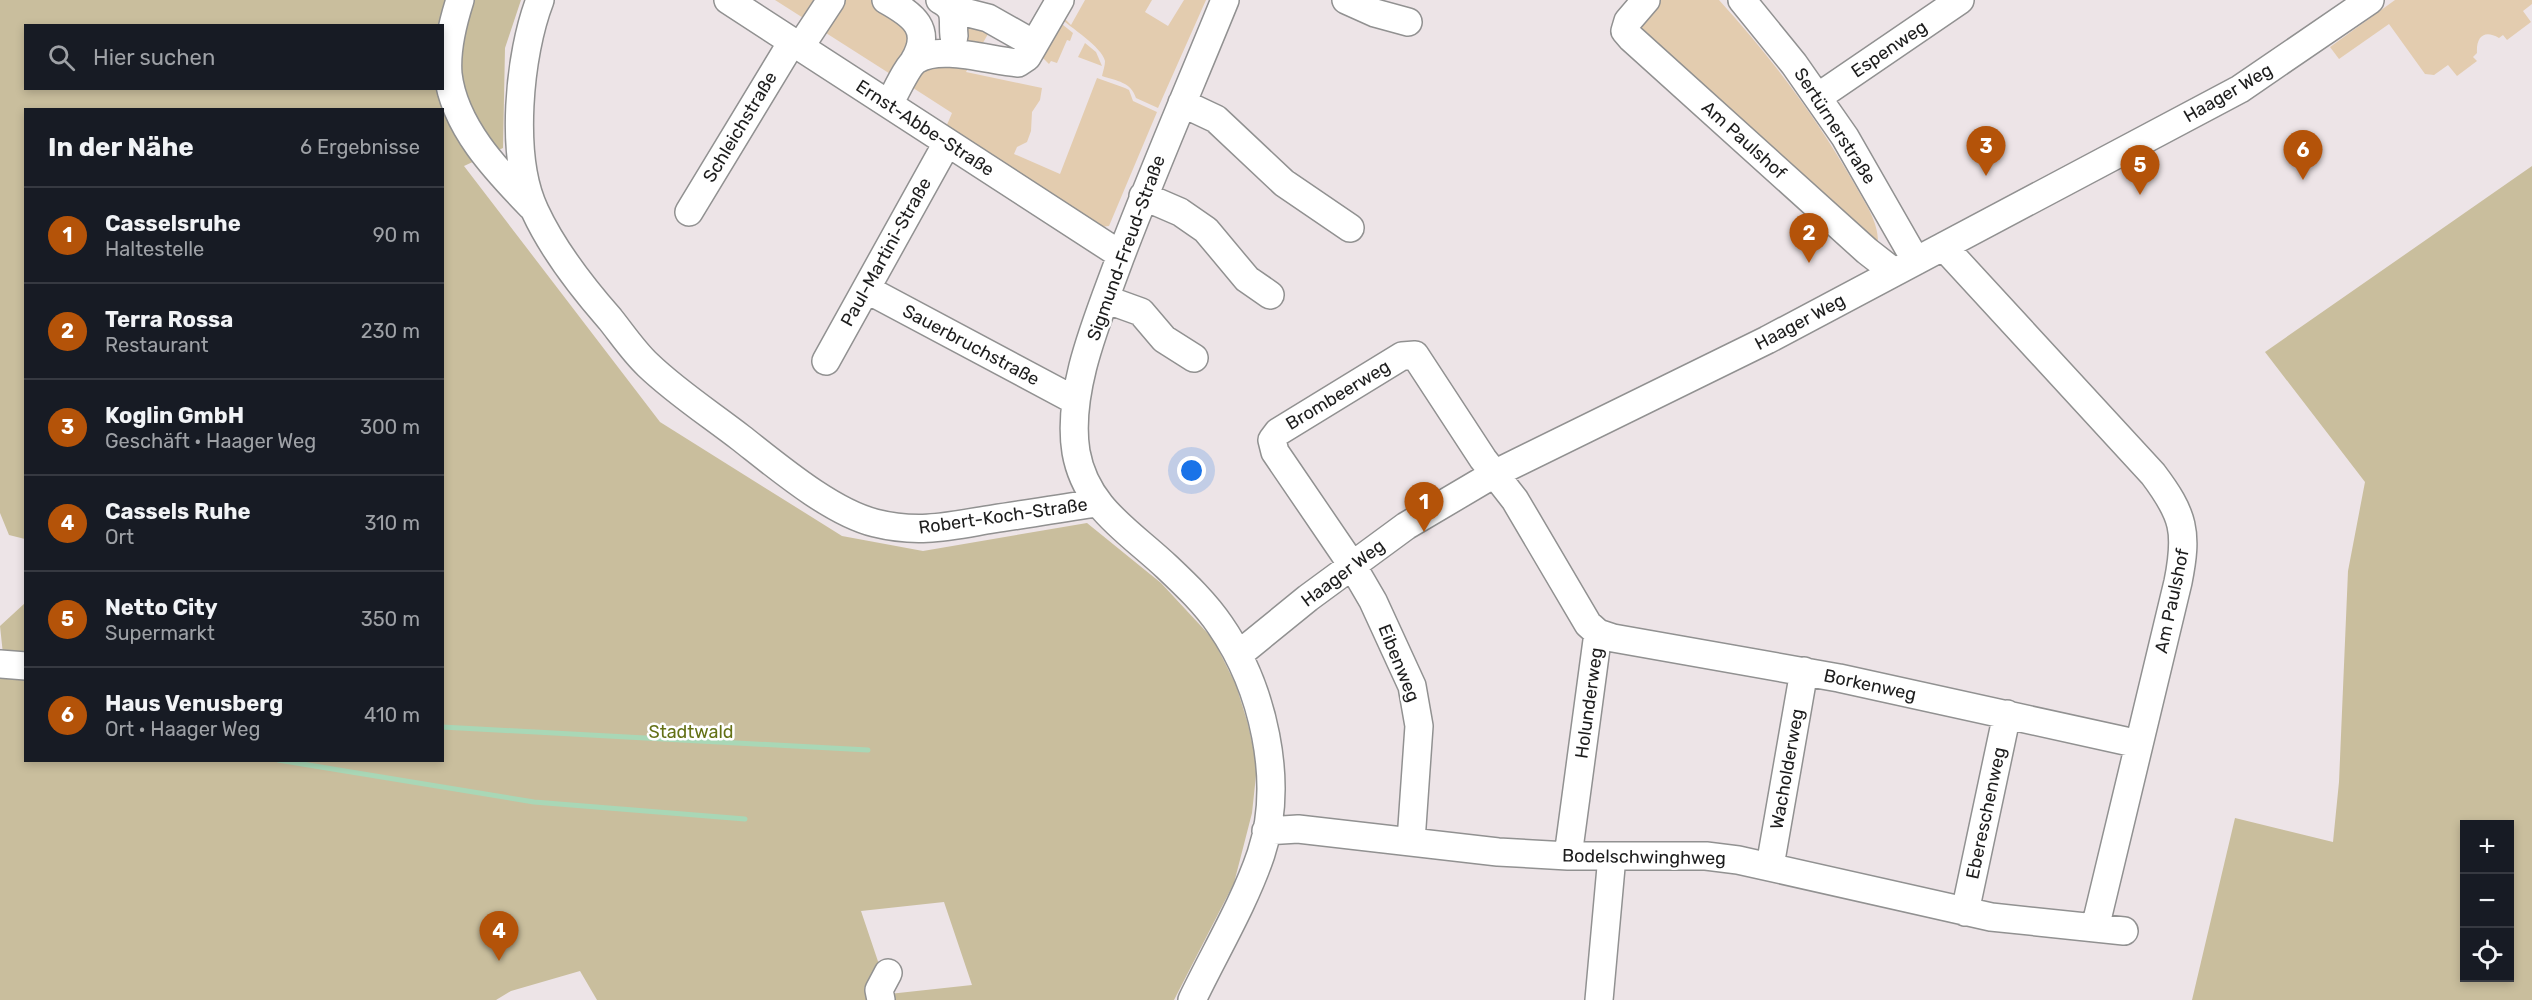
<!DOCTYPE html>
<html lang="de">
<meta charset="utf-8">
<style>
:root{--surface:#171b24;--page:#20242c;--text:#f1f3f6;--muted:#9ea1a6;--line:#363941;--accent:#b45309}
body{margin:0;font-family:Rubik,sans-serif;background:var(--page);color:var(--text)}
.controls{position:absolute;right:18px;bottom:18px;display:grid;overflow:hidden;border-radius:0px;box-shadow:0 3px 9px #0003}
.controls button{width:54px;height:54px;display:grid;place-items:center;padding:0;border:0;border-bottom:2px solid var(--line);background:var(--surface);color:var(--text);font:30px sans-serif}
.you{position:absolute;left:1192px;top:471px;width:21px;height:21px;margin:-15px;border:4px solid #fff;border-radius:50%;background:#1a73e8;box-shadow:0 0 0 9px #1a73e833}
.badge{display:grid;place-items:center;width:39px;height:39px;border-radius:50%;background:var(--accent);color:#fff;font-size:20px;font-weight:700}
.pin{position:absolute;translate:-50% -50px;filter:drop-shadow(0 2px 3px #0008)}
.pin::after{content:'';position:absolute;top:32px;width:21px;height:18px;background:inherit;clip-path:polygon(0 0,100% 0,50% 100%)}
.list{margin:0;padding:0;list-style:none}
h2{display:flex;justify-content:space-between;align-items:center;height:78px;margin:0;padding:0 24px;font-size:26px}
h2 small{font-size:20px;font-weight:400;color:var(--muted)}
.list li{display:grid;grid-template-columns:39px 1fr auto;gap:18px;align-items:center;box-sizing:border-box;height:96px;padding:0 24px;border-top:2px solid var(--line)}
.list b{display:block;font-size:22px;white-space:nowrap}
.list p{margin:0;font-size:20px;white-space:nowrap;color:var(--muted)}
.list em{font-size:20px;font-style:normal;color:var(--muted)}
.icon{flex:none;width:33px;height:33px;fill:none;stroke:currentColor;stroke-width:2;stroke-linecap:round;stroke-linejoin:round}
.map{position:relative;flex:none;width:2532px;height:1000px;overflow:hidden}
.search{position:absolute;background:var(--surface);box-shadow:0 3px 9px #0003;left:24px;top:24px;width:420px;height:66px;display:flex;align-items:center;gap:15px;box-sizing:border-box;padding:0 21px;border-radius:0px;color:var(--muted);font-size:22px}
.panel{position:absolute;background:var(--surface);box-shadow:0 3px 9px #0003;left:24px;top:108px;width:420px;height:654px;border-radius:0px}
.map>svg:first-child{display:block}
</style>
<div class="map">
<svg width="2532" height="1000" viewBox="0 0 2532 1000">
<rect width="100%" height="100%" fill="#ede4e7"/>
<path fill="#e3ccaf" d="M775,0H820L808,21Z
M839,0H876L913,31L895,77L826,33L818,45L814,39Z
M1085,0H1152L1145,12L1168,26L1184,0H1206L1158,108L1136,98C1131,82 1117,81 1102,76C1103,71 1105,66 1105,61C1102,47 1070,27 1059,17L1060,14L1071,25Z
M1660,0H1719C1771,57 1817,118 1855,185C1865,203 1879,222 1878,244L1640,39L1639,22Z
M2395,0H2532V4L2523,11L2531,22L2507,40L2503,35L2499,38C2484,29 2476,37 2477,53L2473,57L2477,61L2457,76L2448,65L2434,75L2425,74L2389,24L2339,59L2330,47Z
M1057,20L1073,33L1070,41L1067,40L1057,63L1051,61L1049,64L1043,58L1041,53Z
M963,23L992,27L980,48L965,42Z
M1085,43L1096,52L1102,66L1078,57Z
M973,60L966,72L1042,88L1040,100L1032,112L1031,131L1027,142L1017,147L1014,154L1060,174L1097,78L1125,88L1129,90L1133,101L1157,112L1109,226L1101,227L946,127L952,113L907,84L918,66Z"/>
<path fill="#c9be9d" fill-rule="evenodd" d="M0,0H521L505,48L503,148L464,166L660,422L842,536L923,551L1087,523L1161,583L1213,639L1236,685L1248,724L1257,766L1252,813L1234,883L1174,1000H597L580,971L511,991L496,1000H0V673H5L0,626L25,603L26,760H442V110H26L25,539L9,535L0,513ZM26,26H442V88H26ZM944,902L972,985L889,994L861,911Z
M2532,166V1000H2192L2235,818L2333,842L2339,782L2348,571L2365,482L2265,352ZM2510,824V978H2464V824Z"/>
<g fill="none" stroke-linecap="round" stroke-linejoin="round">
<path stroke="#a9d7b6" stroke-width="5" d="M442,727L868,750
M278,760L534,802L745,819"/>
<g stroke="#919191" stroke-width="30">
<path id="minor" d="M460,0C453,22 446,50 448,74C454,126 496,170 531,206
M540,0C519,54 509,157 535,211C553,250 581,286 610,319C622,334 634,352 648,365C676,392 710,414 741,438C778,467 831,512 875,523C919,534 950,526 993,519C1027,514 1062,508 1097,503
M728,0L1121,255
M886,0C913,15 933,29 914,61
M940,0C958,10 952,19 954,36
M1346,0L1375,13L1408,22
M1646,0L1628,21L1625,31L1631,38L1867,251L1894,272
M1742,0L1794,64L1845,137L1916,261
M955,19L964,12L988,18L1034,44
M800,47L831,0
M1818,97L1960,0
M1182,103L1216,119L1284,183L1350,228
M889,104C895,94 907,66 916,60C941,44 990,61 1018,63L1027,57L1060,0
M1143,196L1180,212L1206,230L1247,279L1270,295
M689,212L792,42
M1944,247L2153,474C2184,515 2188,532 2178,582L2095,928
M866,289L1076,401
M1105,299L1141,312L1164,339L1194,358
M826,361L947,143
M1238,655L1308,598L1406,526L1494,474L1767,340L2240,89L2370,0
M0,664L26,666
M1266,831L1298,829L1498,852L1568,856H1706L1738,860L1991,917L2124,931
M1411,841L1419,726L1412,686L1373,601L1352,565L1275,452L1272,440L1278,432L1402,356L1415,355L1483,459L1515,500L1588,624L1598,633L1613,638L1839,678L2139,744
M1568,856L1598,633
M1770,866L1804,671
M1965,912L2007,714
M881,1000L879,990L888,973
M1192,1000C1215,952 1244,904 1261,854C1285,781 1263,687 1220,625C1205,603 1186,585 1167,567C1129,531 1086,508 1076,452C1066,390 1099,316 1120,258C1153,171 1190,86 1225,0
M1599,1000L1612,856"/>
</g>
<use href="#minor" stroke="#fff" stroke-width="27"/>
</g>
<g text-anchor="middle" stroke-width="5" stroke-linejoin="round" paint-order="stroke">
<g font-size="18" fill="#1d1d1d" stroke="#fff">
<text transform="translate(1889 49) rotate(-34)" y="6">Espenweg</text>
<text transform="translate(2228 93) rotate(-30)" y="6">Haager Weg</text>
<text transform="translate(1835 126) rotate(57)" y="6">Sertürnerstraße</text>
<text transform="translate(740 127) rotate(-59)" y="6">Schleichstraße</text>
<text transform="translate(925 128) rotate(33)" y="6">Ernst-Abbe-Straße</text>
<text transform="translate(1744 140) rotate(42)" y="6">Am Paulshof</text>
<text transform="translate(1126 248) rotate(-70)" y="6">Sigmund-Freud-Straße</text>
<text transform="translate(886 252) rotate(-61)" y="6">Paul-Martini-Straße</text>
<text transform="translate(1800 322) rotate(-28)" y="6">Haager Weg</text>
<text transform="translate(971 345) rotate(28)" y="6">Sauerbruchstraße</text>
<text transform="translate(1338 395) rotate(-31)" y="6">Brombeerweg</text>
<text transform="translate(1003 516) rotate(-8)" y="6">Robert-Koch-Straße</text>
<text transform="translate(1343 573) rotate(-37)" y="6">Haager Weg</text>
<text transform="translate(2172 601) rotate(-78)" y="6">Am Paulshof</text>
<text transform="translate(1399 663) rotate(68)" y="6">Eibenweg</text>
<text transform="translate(1870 685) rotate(12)" y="6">Borkenweg</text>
<text transform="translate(1589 703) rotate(-82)" y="6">Holunderweg</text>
<text transform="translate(1787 769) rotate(-80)" y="6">Wacholderweg</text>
<text transform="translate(1986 813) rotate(-78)" y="6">Ebereschenweg</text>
<text transform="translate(1644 857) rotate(1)" y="6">Bodelschwinghweg</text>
</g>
<g font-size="18" fill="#647116" stroke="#fff">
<text x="691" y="738">Stadtwald</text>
</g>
</g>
</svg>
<div class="controls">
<button>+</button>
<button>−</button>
<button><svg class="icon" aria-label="locate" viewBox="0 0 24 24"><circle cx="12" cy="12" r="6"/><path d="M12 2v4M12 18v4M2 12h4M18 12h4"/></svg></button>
</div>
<div class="you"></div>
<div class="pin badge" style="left:1424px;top:532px">1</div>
<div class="pin badge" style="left:1809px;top:263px">2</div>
<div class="pin badge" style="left:1986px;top:176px">3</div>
<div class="pin badge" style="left:499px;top:961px">4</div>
<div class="pin badge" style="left:2140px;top:195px">5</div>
<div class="pin badge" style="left:2303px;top:180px">6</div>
<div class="search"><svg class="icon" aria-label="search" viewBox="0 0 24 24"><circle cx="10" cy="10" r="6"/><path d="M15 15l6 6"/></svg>Hier suchen</div>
<section class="panel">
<h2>In der Nähe<small>6 Ergebnisse</small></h2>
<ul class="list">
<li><span class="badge">1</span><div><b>Casselsruhe</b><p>Haltestelle</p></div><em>90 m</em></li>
<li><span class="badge">2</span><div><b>Terra Rossa</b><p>Restaurant</p></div><em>230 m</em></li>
<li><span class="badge">3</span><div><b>Koglin GmbH</b><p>Geschäft · Haager Weg</p></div><em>300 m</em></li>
<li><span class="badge">4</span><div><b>Cassels Ruhe</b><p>Ort</p></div><em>310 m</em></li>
<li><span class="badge">5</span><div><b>Netto City</b><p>Supermarkt</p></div><em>350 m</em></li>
<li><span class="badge">6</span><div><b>Haus Venusberg</b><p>Ort · Haager Weg</p></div><em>410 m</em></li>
</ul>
</section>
</div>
